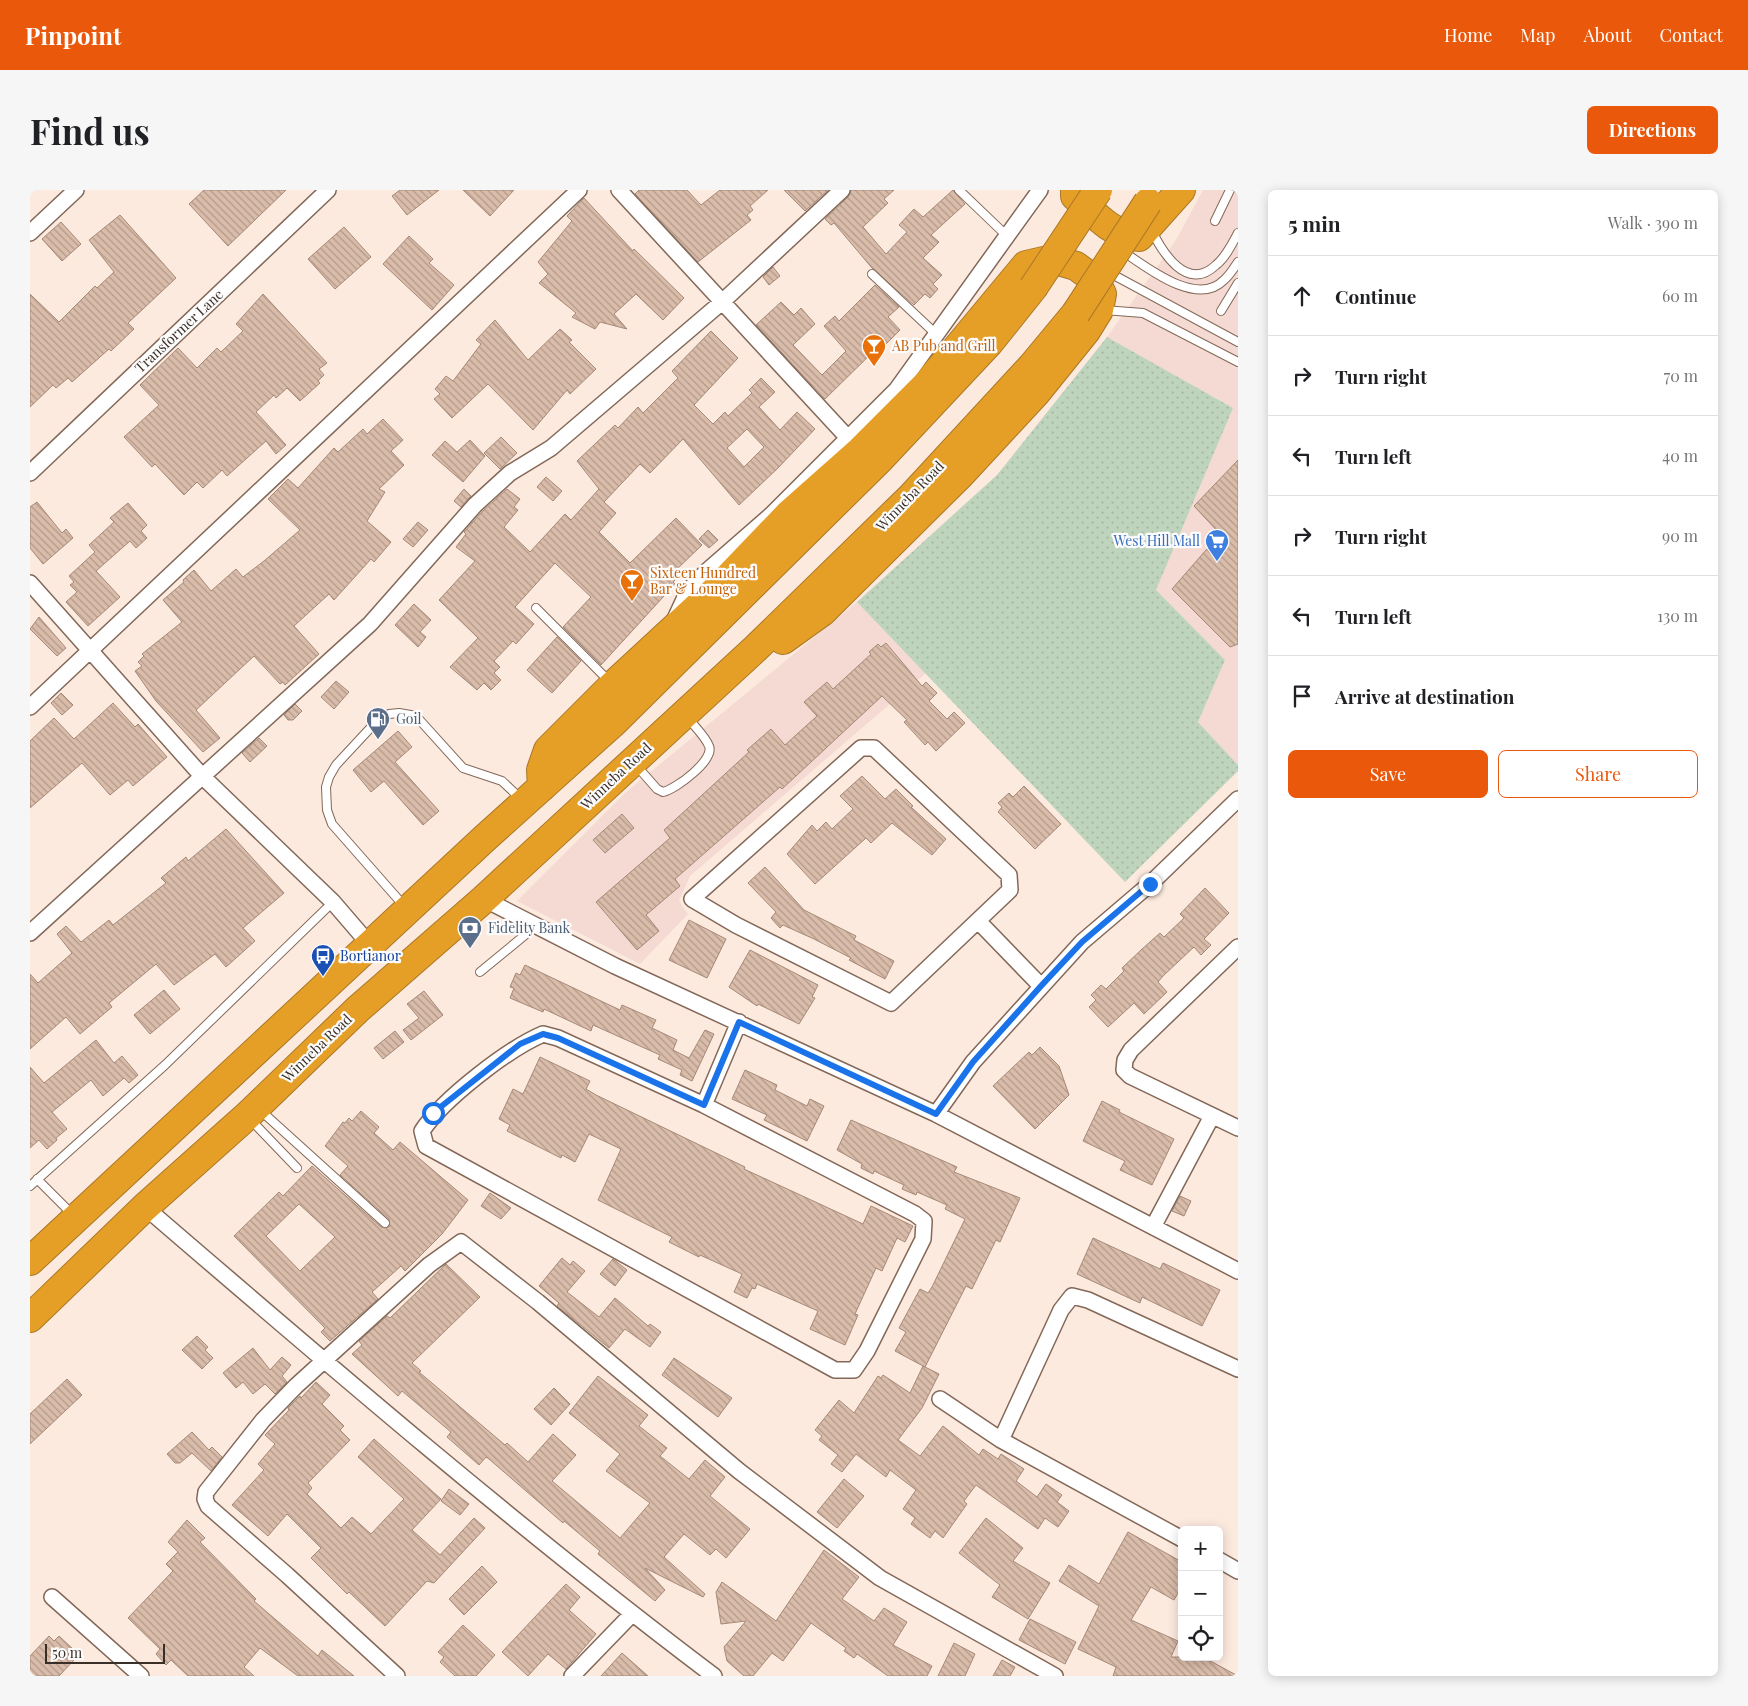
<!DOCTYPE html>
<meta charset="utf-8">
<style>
:root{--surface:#fff;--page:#f6f6f6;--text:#202124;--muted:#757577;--line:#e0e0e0;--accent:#ea580c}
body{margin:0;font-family:"Playfair Display",serif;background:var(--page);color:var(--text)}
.controls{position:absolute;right:15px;bottom:15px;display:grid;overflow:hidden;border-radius:8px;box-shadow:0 2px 12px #0003}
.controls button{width:45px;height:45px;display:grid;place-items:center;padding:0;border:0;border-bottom:1px solid var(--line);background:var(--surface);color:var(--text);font:25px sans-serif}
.scale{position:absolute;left:15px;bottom:12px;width:120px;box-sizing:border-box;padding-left:5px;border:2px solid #3a2f27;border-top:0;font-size:14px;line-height:18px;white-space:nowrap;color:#3a2f27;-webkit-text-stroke:4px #fcfcfc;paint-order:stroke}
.stop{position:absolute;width:15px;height:15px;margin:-11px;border:4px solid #1a73e8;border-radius:50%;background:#fff}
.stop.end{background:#1a73e8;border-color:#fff;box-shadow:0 1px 5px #0008}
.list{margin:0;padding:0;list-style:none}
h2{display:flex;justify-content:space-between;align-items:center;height:65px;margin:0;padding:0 20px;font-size:21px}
h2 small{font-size:16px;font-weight:400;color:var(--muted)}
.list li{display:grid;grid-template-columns:32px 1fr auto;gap:15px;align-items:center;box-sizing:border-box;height:80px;padding:0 20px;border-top:1px solid var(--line)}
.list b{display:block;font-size:19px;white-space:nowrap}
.list em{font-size:16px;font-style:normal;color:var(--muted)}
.actions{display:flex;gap:10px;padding:15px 20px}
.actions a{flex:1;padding:11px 0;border:1px solid var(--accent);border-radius:8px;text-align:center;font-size:18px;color:var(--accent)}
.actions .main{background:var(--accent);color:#fff}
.icon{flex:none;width:28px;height:28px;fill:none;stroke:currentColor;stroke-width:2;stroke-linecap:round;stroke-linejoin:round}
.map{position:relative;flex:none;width:1208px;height:1486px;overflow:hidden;border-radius:8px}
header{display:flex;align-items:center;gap:30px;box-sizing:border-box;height:70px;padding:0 25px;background:var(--accent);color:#fff}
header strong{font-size:24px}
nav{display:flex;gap:28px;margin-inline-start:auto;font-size:18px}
.intro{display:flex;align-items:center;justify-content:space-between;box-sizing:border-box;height:120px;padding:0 30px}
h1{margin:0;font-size:35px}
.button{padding:12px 22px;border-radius:8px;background:var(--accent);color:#fff;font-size:18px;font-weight:700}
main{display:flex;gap:30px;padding:0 30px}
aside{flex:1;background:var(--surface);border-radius:8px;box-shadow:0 2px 12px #0003}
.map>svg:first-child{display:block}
</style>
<header>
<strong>Pinpoint</strong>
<nav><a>Home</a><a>Map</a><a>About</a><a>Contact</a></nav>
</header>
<div class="intro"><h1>Find us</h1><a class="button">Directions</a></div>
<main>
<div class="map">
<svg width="1208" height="1486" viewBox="0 0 1208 1486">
<defs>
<pattern id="grass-dots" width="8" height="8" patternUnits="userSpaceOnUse" patternTransform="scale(1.25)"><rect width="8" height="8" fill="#bfd4bd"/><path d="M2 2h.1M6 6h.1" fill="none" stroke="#a5b6a2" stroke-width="1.8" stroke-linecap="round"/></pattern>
<pattern id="building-back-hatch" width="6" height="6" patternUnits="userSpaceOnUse" patternTransform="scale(1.25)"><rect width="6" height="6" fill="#dabcaa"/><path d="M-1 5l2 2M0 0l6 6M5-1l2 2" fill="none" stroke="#b2998a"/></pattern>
</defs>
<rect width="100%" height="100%" fill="#fdeadf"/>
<path fill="#f4dad2" d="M1173,0H1208V575L1168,532L1195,470L1125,400L1203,218L1077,147L1146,50Z
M827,412L896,483L660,686L649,711L658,724L610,774L487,711L595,603Z"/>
<path fill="url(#grass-dots)" d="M1077,147L1203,218L1126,400L1195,470L1168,532L1208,575V581L1095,692L827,412L967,285Z"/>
<path fill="url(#building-back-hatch)" stroke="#a58977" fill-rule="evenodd" d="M174,0H256L198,56L159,14Z
M370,0H409L377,25L362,6Z
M433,0H484L460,26Z
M609,0H657L671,15L690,0H738L720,16L723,20L717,25L721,30L668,72L605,4Z
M754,0H798L775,21Z
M821,0H864L854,9L858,13L833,37L856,64L877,42L869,35L884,19L893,27L923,0L935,14L901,45L909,52L893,68L912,85L903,94L908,99L900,108L895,104L884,115L877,109L842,78L804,33L801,35L795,29L818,7Z
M554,8L603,61L604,59L654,108L633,130L606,104L584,124L597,139L570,132L565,139L542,127L546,123L509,93L518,84L508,72L542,31L537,26Z
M90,25L146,88L98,133L104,139L81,161L79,159L42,192L38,188L26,198L23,195L0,217V104L29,132L65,96L67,98L84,82L59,50Z
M31,32L51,54L32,71L12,49Z
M314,37L341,67L305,99L278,69Z
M379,46L403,69L399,73L424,95L402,120L353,74Z
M743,77L750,86L739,95L733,87Z
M845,95L869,117L858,127L870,140L851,159L848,157L795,209L726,135L751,112L764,125L771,118L785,134L763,155L792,185L816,161L794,136L805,126L809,131Z
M233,104L297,173L289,179L294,185L288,191L290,193L270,211L257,198L246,208L244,205L226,222L256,255L246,264L236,251L197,286L192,280L173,298L167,292L154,305L125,274L122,277L94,247L129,215L110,195L148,158L167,178L187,158L191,162L213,141L206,134Z
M465,130L498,170L530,139L542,150L539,152L566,179L540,204L537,200L503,240L458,194L422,228L404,209L410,204L405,199L416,186L423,191L451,154L446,150Z
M681,141L708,168L664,215L683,234L695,222L698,226L722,203L719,200L731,188L745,202L729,217L750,240L767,222L785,239L748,278L709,315L653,249L620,283L610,274L574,312L586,323L569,342L600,373L646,328L672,355L646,380L650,385L643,392L645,394L571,475L533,437L561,407L525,373L485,417L504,434L486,454L483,451L464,471L470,477L464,483L471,490L461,500L454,493L447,500L420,477L448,448L409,410L445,371L426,357L436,344L434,342L452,322L477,299L490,309L484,317L488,320L474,337L500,362L535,324L541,330L569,299L547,271L585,235L588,238L608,217L613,223L648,188L642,181ZM717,239L734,257L714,277L697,258Z
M353,229L373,250L361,261L374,275L349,299L355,302L337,331L361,352L344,372L341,369L304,410L299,404L264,436L289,464L255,495L253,492L250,494L224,466L166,520L190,548L173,562L126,511L105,481L112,476L108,472L114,466L112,464L152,432L133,410L154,392L153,390L164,380L181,401L206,379L213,387L234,371L270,340L238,309L258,289L268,298L304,258L308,262L333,239L337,244Z
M471,247L487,263L470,279L454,263Z
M440,250L455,266L433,292L402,265L415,251L427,262Z
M1208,270V454L1200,457L1142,399L1190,344L1164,316Z
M516,287L532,301L523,311L507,297Z
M434,299L441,306L431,317L424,311Z
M7,312L32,343L36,339L43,348L13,374L0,358V317Z
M98,313L117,335L111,341L117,348L106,358L100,351L66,381L90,407L58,436L36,412L47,402L40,395L44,392L39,386L65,362L59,355L84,332L80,328Z
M388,332L398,340L383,357L373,349Z
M678,340L688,350L679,358L669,349Z
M384,414L401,430L390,442L396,447L388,457L365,435Z
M9,427L36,458L27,466L0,439Z
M527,447L551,471L522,503L497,480Z
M856,453L892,496L896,492L907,503L899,511L917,529L924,522L935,533L906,561L898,552L895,555L874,532L877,530L852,506L752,599L750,597L645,689L650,696L616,725L629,741L607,760L566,712L640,648L634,640L719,562L717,560L741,539L755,555L787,526L774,512L797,492L803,499L841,464L839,462L848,454L851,457Z
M306,491L319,502L304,519L291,507Z
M31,503L43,515L32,525L21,513Z
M83,513L105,537L108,534L137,567L103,596L98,590L80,605L52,573L0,618V551L24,528L44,549Z
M265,514L272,521L263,530H258L254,525Z
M368,541L382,557L365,572L409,621L393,635L354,591L341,602L323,580Z
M229,548L237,556L220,572L212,563Z
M832,586L855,609L866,599L883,616L881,617L916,649L902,665L862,633L841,653L836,648L785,694L757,664L782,635L787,641L796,632L802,639L823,619L810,606Z
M994,596L1031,634L1005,659L968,622L972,617L968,613L979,603L983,607Z
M592,624L604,638L575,663L563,650Z
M196,639L254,703L213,738L225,751L196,777L185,764L144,795L126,774L79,813L82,817L50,844L36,827L0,859V784L8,793L42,763L27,744L36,736L51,752L79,730L83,735L136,693L131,688L156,667L158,671Z
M735,677L774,720L826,746L824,750L864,771L855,789L819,770L821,768L784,749L753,735L750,738L741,728L746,722L718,693Z
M1175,698L1199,723L1174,749L1181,755L1171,765L1164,757L1133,786L1128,792L1137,802L1114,824L1104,813L1078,837L1059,817L1066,810L1061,805L1071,795L1076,799L1094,781L1092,778L1111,760L1130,743L1134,747L1154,728L1150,724Z
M659,730L696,749L677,788L639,770Z
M720,760L788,795L782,807L785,808L769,834L728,814L727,816L699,797Z
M495,775L590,820L592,815L626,830L622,838L647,850L643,860L659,868L675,840L684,844L662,891L650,885L652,880L628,869L630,865L563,835L561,841L514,819L513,822L480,808L484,798L480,797L486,783L490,785Z
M134,800L150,819L120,844L104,825Z
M394,801L413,825L381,850L373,840L389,828L377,814Z
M365,841L374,852L353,869L344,858Z
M66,850L84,873L92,866L108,885L99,893L94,888L73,906L61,890L22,922L37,939L26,948L27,950L17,959L9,950L0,958V877L14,893Z
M1010,857L1029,876L1039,905L1005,939L963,896L999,862L1002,865Z
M510,867L560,891L556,899L566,905L715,977L714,979L833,1034L841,1016L883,1036L875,1052L867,1048L852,1081L846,1078L825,1124L828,1125L815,1155L780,1139L788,1121L727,1094L725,1099L722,1098L717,1108L704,1102L712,1084L670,1065L669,1067L639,1052L642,1047L568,1010L591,959L559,944L545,972L532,965L531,968L477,941L480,935L469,929L483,899L493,904Z
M715,880L747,895L745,900L777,916L780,909L794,916L777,951L734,930L737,925L702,909Z
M1072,911L1090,920L1089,922L1144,949L1122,995L1090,980L1095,971L1053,951Z
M331,921L349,937L344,943L363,960L370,952L438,1010L412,1044L375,1081L371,1076L342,1102L348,1109L300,1151L291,1142L295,1138L204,1046L249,1002L253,1006L282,976L351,1037H359V1029L310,985L318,976L295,956L313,932L315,933L319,928L322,931ZM269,1014L305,1047L270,1081L236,1046Z
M821,930L927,977L924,982L990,1008L970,1052L966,1050L942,1099L936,1096L895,1177L865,1161L876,1142L869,1138L890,1099L898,1103L902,1097L935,1029L915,1019L917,1015L887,1002L886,1005L872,999L874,995L844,981L843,984L831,978L832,974L807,960Z
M460,1003L481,1018L471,1029L451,1016Z
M1150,1006L1161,1011L1154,1026L1142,1021Z
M1063,1048L1130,1079L1133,1073L1190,1100L1172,1136L1112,1107L1110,1113L1047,1084Z
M532,1068L540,1075L543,1071L555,1081L537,1102L569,1127L585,1108L618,1136L620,1134L631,1142L620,1157L595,1139L579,1158L527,1116L529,1113L509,1096Z
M583,1069L597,1080L585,1096L570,1084Z
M416,1074L450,1107L382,1173L391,1181L389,1182L475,1255L477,1253L498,1272L523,1244L546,1265L522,1291L590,1348L620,1313L576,1281L590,1264L539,1223L568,1186L618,1225L609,1236L637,1258L630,1266L659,1289L675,1270L695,1287L680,1306L720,1339L696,1368L686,1359L680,1365L654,1344L634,1367L675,1404L673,1407L615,1378L635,1400L625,1411L568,1364L570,1361L534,1331L533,1333L459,1269L456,1267L449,1275L417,1247L421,1242L372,1201L368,1206L322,1164L332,1155L329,1151L357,1126L360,1128Z
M167,1146L178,1157L175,1160L183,1168L172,1179L152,1160Z
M223,1158L240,1180L252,1167L261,1175L252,1186L257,1192L245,1204L235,1194L223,1204L213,1192L206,1198L193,1183Z
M644,1168L702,1208L688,1227L632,1185Z
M893,1176L909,1184L892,1218L868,1250L890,1266L913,1236L949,1265L953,1259L968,1269L971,1264L994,1279L986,1291L1007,1307L1016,1294L1032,1305L1027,1312L1039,1321L1028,1337L1015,1328L1008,1339L946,1295L934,1311L937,1314L913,1348L905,1341L900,1348L881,1334L885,1328L873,1319L886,1300L860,1280L856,1287L826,1264L812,1282L801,1274L808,1265L789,1250L792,1246L785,1240L809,1210L824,1223L848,1186L851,1188L853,1185L880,1203Z
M37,1189L52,1205L0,1254V1224Z
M286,1192L300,1205L292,1214L314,1236L310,1240L320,1250L278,1293L282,1298L277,1304L311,1338L322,1327L341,1344L374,1309L328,1267L344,1249L411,1309L382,1340L410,1365L444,1328L455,1338L404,1393L397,1391L355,1436L319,1402L317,1404L281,1368L291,1358L257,1324L238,1346L202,1315L234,1280L228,1274L245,1254L235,1245L259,1220L258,1218L270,1206L271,1208Z
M524,1198L540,1214L521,1235L504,1219Z
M162,1242L179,1260L182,1257L192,1267L181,1281L162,1263L150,1273H145L137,1264Z
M814,1289L834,1306L807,1338L787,1322Z
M419,1299L439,1314L430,1325L411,1311Z
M956,1328L993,1358L983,1371L1020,1393L998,1429L962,1407L970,1395L929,1363Z
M157,1330L175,1348L170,1352L226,1409L224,1411L288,1466L292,1460L324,1486H268L230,1458L214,1477L224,1486H158L141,1470L136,1475L126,1464L130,1459L98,1428L143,1381L136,1374L148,1362L138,1352Z
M1098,1342L1152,1372V1396L1144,1410L1121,1397L1101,1430L1148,1451L1141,1467H1173L1208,1486H1083L1086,1477L1048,1459L1069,1416L1029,1391L1039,1375L1069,1394Z
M794,1360L829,1387L812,1409L844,1431L854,1418L877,1432L863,1455L902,1476L897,1486H858L827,1464L824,1468L814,1461L816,1458L781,1433L753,1471L742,1463L723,1486H714L697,1471L694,1457L716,1431L691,1434L686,1402L692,1392L746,1431Z
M452,1376L467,1392L434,1425L419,1409Z
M536,1394L550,1407L539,1420L566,1444L536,1479L518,1464L498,1486L472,1462Z
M1000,1429L1046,1452L1035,1474L989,1450Z
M433,1435L465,1465L446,1486H425L410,1472L414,1467L408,1462Z
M19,1446L24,1451L29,1446L43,1459L38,1465L44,1470L29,1486H0V1466Z
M924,1453L945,1464L935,1486H908Z
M592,1463L618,1486H571Z
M972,1470L985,1477L980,1486H963Z"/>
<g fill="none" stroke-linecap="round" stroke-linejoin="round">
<g stroke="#836858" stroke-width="10">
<path id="lane" d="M929,0L977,46
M1185,31L1200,0
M1121,39C1132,62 1157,103 1186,75C1196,67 1202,54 1208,43
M1091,60C1116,77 1167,118 1194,90C1200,85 1204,78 1208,72
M1078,82L1208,152
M842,84L907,145
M1074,120L1113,123L1208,172
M1191,121L1208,93
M506,418L580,492
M605,574L627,599L633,602C646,599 685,570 679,556C675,546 664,536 658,528
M375,717L302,634L297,620L296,597L299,587L306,575L345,533L359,524L369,523L386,526L433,578L472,591L492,610
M450,782L506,736
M230,920L355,1033
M220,929L267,978
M7,989L43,1025
M0,996L135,875L303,712"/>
</g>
<g stroke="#836858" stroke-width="18">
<path id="street" d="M589,0L818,248
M0,43L46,0
M0,283L298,0
M0,393L172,586L303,712L340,755
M644,431L658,401L677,381L741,325L867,199L1010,0
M0,517L549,0
M831,558H844L979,685L980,700L861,813L706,735L662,709Z
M454,709L585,776L906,924L1208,1081
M949,732L1011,796
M0,743L340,434L445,315L480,283L521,258L692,112L812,0
M1208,757L1101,860L1095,870L1094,880L1100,886L1208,938
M513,844L528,848L674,915L885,1024L894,1031L893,1049L837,1161L824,1180H805L396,956L392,941C413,909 478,859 513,844Z
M674,915L709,832
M906,924L943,872L1052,752L1120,694L1208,609
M115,1017C301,1177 488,1338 684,1486
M1123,1037L1182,926
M910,1209L971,1250L1152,1349
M971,1250L1031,1120L1042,1106L1058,1110L1208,1179
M1189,1370L1208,1381
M22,1407L111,1486
M367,1486L257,1385L178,1316L175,1309L176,1302L233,1230L266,1196L399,1075L431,1052L508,1112L709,1281L850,1388L1025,1486
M542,1486L602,1424"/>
</g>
<g stroke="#aa7826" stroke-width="30">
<path id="highway" d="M1045,0V6C1062,22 1084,47 1109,47L1151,0
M512,597L511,580L518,560L583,495L689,397L759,324L830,261L897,194L996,75L1022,69L1046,76L1065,90L1072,104L1069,120L1056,141L1006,203L931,284L792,422L753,450
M0,1071L455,648L584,532L851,268L959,153L1003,98
M0,1128L115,1017L217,926L328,819L454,709L726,458L882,306L1002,176L1046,123"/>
</g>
<use href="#lane" stroke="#fff" stroke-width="8"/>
<use href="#street" stroke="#fff" stroke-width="15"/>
<use href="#highway" stroke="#e69f26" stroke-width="28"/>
<g stroke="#aa7826" stroke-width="30" stroke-linecap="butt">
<path id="highway-bridge" d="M1003,98L1068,0
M1046,123L1118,12"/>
</g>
<use href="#highway-bridge" stroke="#e69f26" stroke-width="28"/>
</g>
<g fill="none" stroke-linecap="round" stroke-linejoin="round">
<path stroke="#1a73e8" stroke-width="6" d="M403,923L490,854L513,844L528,848L674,915L709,832L906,924L943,872L1011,796L1052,752L1120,694"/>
</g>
<defs>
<g id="bar-pin" transform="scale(1.25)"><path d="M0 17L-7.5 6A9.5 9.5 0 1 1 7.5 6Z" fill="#e8710a" stroke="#fcfcfc"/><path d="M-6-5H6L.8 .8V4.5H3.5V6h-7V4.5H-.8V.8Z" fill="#fff"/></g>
<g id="supermarket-pin" transform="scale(1.25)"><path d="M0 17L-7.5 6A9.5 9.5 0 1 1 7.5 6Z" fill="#3f7fe0" stroke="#fcfcfc"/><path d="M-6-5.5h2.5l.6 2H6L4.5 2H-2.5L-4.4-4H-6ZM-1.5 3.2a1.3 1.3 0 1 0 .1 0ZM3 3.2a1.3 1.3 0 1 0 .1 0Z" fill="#fff"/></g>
<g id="fuel-pin" transform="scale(1.25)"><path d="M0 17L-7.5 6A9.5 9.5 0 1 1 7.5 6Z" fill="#5c6f8a" stroke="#fcfcfc"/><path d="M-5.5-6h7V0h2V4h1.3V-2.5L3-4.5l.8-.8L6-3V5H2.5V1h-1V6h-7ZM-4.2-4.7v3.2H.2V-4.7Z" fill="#fff"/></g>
<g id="bank-pin" transform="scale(1.25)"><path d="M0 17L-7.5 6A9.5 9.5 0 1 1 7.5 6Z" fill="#5c6f8a" stroke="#fcfcfc"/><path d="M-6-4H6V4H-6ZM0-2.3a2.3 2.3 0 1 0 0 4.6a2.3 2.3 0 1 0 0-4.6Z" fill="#fff"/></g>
<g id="bus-pin" transform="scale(1.25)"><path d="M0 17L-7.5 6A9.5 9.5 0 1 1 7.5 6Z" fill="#1a4fb4" stroke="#fcfcfc"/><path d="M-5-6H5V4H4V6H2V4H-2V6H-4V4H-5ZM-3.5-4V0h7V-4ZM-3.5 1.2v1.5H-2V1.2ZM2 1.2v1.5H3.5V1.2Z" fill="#fff"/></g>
</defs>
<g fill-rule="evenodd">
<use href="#bar-pin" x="844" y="156"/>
<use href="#supermarket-pin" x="1187" y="351"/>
<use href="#bar-pin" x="602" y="391"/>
<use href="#fuel-pin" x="348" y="529"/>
<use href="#bank-pin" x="440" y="738"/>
<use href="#bus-pin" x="293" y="766"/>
</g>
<g text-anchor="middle" stroke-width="4.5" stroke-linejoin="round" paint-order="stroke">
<g font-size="14" fill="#3a2f27" stroke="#fcfcfc">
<text transform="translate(149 141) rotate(-43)" y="5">Transformer Lane</text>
<text transform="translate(880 306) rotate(-46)" y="5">Winneba Road</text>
<text transform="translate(586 586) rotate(-43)" y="5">Winneba Road</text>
<text transform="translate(287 858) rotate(-44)" y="5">Winneba Road</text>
</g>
<g font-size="14" fill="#c56008" stroke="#fcfcfc" text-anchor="start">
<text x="862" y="161">AB Pub and Grill</text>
<text x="620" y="388">Sixteen Hundred<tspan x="620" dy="16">Bar &amp; Lounge</tspan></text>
</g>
<g font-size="14" fill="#366cbe" stroke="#fcfcfc" text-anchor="end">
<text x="1170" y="356">West Hill Mall</text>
</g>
<g font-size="14" fill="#4e5e75" stroke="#fcfcfc" text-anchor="start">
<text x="366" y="534">Goil</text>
<text x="458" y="743">Fidelity Bank</text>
</g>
<g font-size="14" fill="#164399" stroke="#fcfcfc" text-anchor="start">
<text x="310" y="771">Bortianor</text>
</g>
</g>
</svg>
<div class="controls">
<button>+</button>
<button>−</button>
<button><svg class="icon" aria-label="locate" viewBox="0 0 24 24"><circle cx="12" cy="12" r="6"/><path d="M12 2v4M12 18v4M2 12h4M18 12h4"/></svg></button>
</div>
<div class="scale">50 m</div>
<div class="stop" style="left:403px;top:923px"></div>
<div class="stop end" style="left:1120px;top:694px"></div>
</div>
<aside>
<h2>5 min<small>Walk · 390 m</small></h2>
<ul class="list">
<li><svg class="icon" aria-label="ahead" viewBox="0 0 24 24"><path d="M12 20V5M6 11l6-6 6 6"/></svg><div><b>Continue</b></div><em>60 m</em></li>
<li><svg class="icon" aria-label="right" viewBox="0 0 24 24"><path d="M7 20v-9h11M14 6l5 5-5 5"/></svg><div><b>Turn right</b></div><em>70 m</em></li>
<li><svg class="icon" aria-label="left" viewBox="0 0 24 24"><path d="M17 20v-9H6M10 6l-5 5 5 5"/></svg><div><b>Turn left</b></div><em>40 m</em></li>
<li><svg class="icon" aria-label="right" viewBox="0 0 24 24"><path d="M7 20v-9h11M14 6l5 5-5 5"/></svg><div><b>Turn right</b></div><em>90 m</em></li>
<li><svg class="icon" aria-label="left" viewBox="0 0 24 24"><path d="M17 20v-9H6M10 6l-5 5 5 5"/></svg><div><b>Turn left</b></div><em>130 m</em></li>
<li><svg class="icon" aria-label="arrive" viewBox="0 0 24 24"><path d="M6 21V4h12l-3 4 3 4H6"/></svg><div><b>Arrive at destination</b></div></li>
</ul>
<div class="actions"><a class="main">Save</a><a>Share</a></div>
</aside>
</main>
